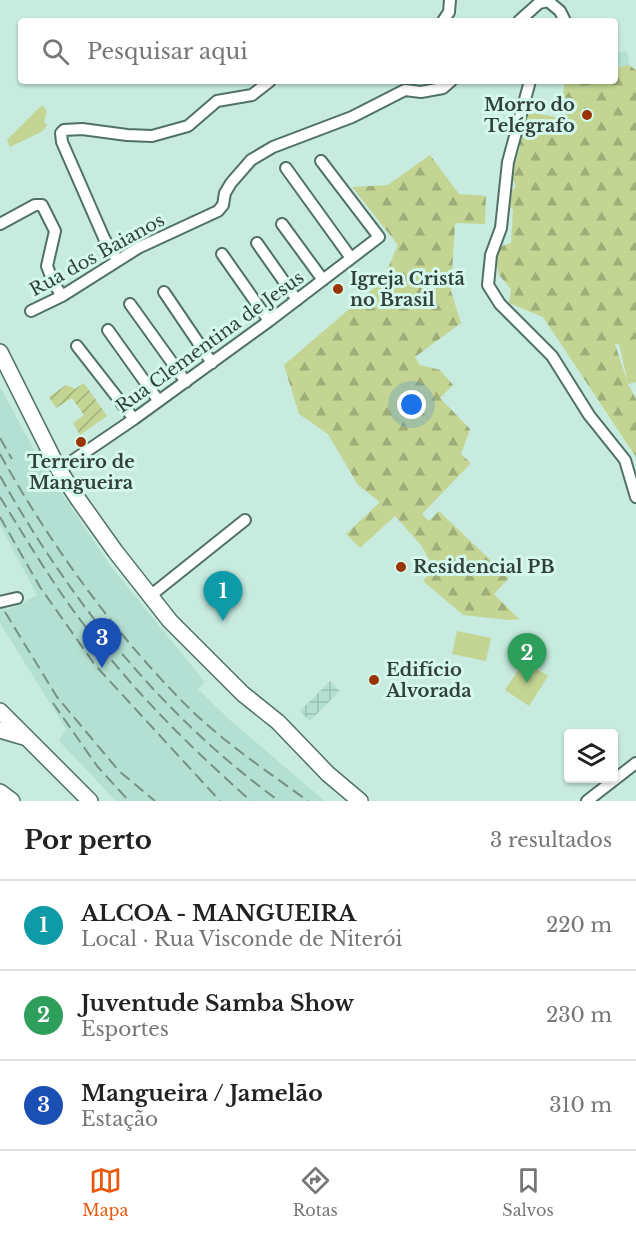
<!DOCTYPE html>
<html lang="pt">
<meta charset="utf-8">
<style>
:root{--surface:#fff;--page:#f6f6f6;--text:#222;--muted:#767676;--line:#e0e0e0;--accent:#ea580c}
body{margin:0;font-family:"Libre Baskerville",serif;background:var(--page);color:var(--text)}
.controls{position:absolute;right:18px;bottom:18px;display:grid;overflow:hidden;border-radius:6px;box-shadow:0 2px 4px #0004}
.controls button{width:54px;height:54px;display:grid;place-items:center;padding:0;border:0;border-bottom:2px solid var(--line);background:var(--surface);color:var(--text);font:30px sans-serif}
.you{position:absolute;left:412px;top:405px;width:21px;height:21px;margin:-15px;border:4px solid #fff;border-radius:50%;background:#1a73e8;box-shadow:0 0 0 9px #1a73e833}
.badge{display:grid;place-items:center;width:39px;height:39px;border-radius:50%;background:var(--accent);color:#fff;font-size:20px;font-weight:700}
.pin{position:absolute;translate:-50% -50px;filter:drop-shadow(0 2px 3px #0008)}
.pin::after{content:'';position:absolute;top:32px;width:21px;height:18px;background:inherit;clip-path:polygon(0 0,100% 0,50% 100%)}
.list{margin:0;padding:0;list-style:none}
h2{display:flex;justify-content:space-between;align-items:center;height:78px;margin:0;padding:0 24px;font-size:26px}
h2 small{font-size:20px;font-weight:400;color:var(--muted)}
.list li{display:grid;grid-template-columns:39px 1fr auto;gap:18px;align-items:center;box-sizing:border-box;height:90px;padding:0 24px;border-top:2px solid var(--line)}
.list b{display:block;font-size:22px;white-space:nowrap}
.list p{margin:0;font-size:20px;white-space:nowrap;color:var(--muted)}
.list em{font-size:20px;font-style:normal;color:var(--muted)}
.icon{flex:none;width:33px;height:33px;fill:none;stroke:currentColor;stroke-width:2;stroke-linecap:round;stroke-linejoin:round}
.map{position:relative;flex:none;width:636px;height:801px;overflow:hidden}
.search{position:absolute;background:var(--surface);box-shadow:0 2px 4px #0004;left:18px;right:18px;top:18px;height:66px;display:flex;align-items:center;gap:15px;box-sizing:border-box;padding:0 21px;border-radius:6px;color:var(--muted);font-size:22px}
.sheet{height:348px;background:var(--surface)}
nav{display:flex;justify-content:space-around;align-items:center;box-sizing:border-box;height:84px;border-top:2px solid var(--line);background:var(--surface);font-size:16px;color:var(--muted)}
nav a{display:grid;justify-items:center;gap:3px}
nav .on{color:var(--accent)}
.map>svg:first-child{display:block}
</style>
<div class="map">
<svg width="636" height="801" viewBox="0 0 636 801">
<defs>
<pattern id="industrial-grid" width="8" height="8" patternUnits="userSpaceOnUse" patternTransform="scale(1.5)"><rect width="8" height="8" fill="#b3e0d2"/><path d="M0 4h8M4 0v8" fill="none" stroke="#9ac1b5"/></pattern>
<pattern id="forest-firs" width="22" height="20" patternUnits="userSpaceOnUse" patternTransform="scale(1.5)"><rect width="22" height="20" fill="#c3d493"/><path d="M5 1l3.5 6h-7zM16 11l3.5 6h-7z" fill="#9fae79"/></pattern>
<pattern id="garden-furrows" width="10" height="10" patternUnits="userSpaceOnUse" patternTransform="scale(1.5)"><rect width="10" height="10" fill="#c3d493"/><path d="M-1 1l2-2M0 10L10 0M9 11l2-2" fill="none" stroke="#9fae79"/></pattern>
</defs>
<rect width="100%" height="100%" fill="#c7ebdf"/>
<path fill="#b3e0d2" d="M627,51L629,65L615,68V53Z
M0,387L38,457L109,564L205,682L198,689L231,721L325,801H116L59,741L66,729L0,623V610L5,608L8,610L37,595L0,525Z"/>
<path fill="url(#industrial-grid)" d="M330,681L340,691L310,721L300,711Z"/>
<path fill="url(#forest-firs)" d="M629,65L636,70V347L615,344L628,384L636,399V457L543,317L509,303L511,289L499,275L495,254L502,246L511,243L513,210L505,198L516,186L510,175L520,148L519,127L530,112L564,119L568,101L563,95L565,81H615V68Z
M430,155L459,194L486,196L485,224L455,223L451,291L461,323L415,357L420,365L440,370L453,385L440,398L470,429L461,454L471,463L422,514L429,521L439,511L509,578L494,594L519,619L511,620L463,615L423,581L434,568L421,545L395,516L360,548L346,534L380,502L358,485L328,434L299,414L284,365L382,281L398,245L352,187L388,185Z"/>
<path fill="#c3d493" d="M42,105L47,111L44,122L47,125L43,131L10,147L7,140Z
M636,339V382L628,384L619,343Z
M457,631L491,638L486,661L452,654Z
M524,661L548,676L529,706L505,690Z"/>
<path fill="url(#garden-furrows)" d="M84,383L107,416L80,435L73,423L84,415L72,398L56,408L49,397L66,385L75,389Z"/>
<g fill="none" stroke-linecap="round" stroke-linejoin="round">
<g stroke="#507167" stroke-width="14">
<path id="street" d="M548,1L560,11L565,21
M443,21L449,12L450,0
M519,21L539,3L548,1
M530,81L508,162L501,228L491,255L488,285L500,304L552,356L589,415L625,460L636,497
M286,168L351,258
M0,224L35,205H42L55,231L47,266L53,282L62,296
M282,224L323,280
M257,243L297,300
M222,254L269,321
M117,260L104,238L62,142L61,133L64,130L82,129L127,135L152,136L188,126L217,101L252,95L270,81
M164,292L212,363
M130,304L186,382
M31,311L62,296L138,248L218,211L223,205L225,193L231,183L251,160L273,147L352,117L405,90L421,92L443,88L451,81
M108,330L158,400
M77,346L134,419
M59,470L134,419L269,321L379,237L321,161
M150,596L245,520
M0,602L17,598
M587,801L636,763"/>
</g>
<g stroke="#507167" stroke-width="18">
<path id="primary" d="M0,352L59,470L78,499L115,551L170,621L243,694L278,722L328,774L360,801
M0,711L90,801
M0,730L24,737
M0,792L12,801"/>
</g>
<use href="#street" stroke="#fff" stroke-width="10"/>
<use href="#primary" stroke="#fff" stroke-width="15"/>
<path stroke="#779088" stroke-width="2" stroke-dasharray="12 6" stroke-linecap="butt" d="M0,438L12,459
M0,454C50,544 116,636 190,709C225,743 268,772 308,801
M0,476C71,602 161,715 279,801
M0,497C28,542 55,588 88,630C135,693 192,749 251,801
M0,517L40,587L95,665L220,801
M5,612L57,697L119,771L155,801
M53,703L97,766L129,801"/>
</g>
<g fill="#993403" stroke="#d4f8ec" stroke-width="2">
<circle cx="587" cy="115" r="6"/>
<circle cx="338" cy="289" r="6"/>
<circle cx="81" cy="442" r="6"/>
<circle cx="401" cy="567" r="6"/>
<circle cx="374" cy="680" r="6"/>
</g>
<g text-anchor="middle" stroke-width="6" stroke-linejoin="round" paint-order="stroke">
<g font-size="18" font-weight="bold" fill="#32413c" stroke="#d4f8ec" text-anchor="start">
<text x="575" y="111" text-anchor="end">Morro do<tspan x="575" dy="21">Telégrafo</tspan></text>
<text x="350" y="285">Igreja Cristã<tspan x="350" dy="21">no Brasil</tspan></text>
<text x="81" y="468" text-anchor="middle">Terreiro de<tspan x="81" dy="21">Mangueira</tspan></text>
<text x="413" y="573">Residencial PB</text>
<text x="386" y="676">Edifício<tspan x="386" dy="21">Alvorada</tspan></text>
</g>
<g font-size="18" fill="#32413c" stroke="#d4f8ec">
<text transform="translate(97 255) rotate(-29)" y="6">Rua dos Baianos</text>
<text transform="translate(210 342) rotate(-36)" y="6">Rua Clementina de Jesus</text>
</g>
</g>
</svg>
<div class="controls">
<button><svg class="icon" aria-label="layers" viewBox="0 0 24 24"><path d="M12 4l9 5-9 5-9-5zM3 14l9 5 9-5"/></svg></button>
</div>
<div class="you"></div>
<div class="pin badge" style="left:223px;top:621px;background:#0f9aa8">1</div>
<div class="pin badge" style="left:527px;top:683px;background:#2e9e5b">2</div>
<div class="pin badge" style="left:102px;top:668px;background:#1a4fb4">3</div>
<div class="search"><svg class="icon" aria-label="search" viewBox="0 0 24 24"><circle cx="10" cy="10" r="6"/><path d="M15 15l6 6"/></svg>Pesquisar aqui</div>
</div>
<section class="sheet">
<h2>Por perto<small>3 resultados</small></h2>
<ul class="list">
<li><span class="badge" style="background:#0f9aa8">1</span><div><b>ALCOA - MANGUEIRA</b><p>Local · Rua Visconde de Niterói</p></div><em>220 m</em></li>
<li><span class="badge" style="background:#2e9e5b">2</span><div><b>Juventude Samba Show</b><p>Esportes</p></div><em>230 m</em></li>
<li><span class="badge" style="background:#1a4fb4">3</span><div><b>Mangueira / Jamelão</b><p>Estação</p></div><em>310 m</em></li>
</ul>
</section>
<nav>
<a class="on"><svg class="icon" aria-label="map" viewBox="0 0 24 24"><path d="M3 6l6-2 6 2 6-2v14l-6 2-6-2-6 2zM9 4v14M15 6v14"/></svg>Mapa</a>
<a><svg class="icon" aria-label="directions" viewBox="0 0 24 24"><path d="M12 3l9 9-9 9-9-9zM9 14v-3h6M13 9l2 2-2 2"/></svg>Rotas</a>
<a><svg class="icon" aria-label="saved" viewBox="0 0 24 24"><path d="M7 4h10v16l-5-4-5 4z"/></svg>Salvos</a>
</nav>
